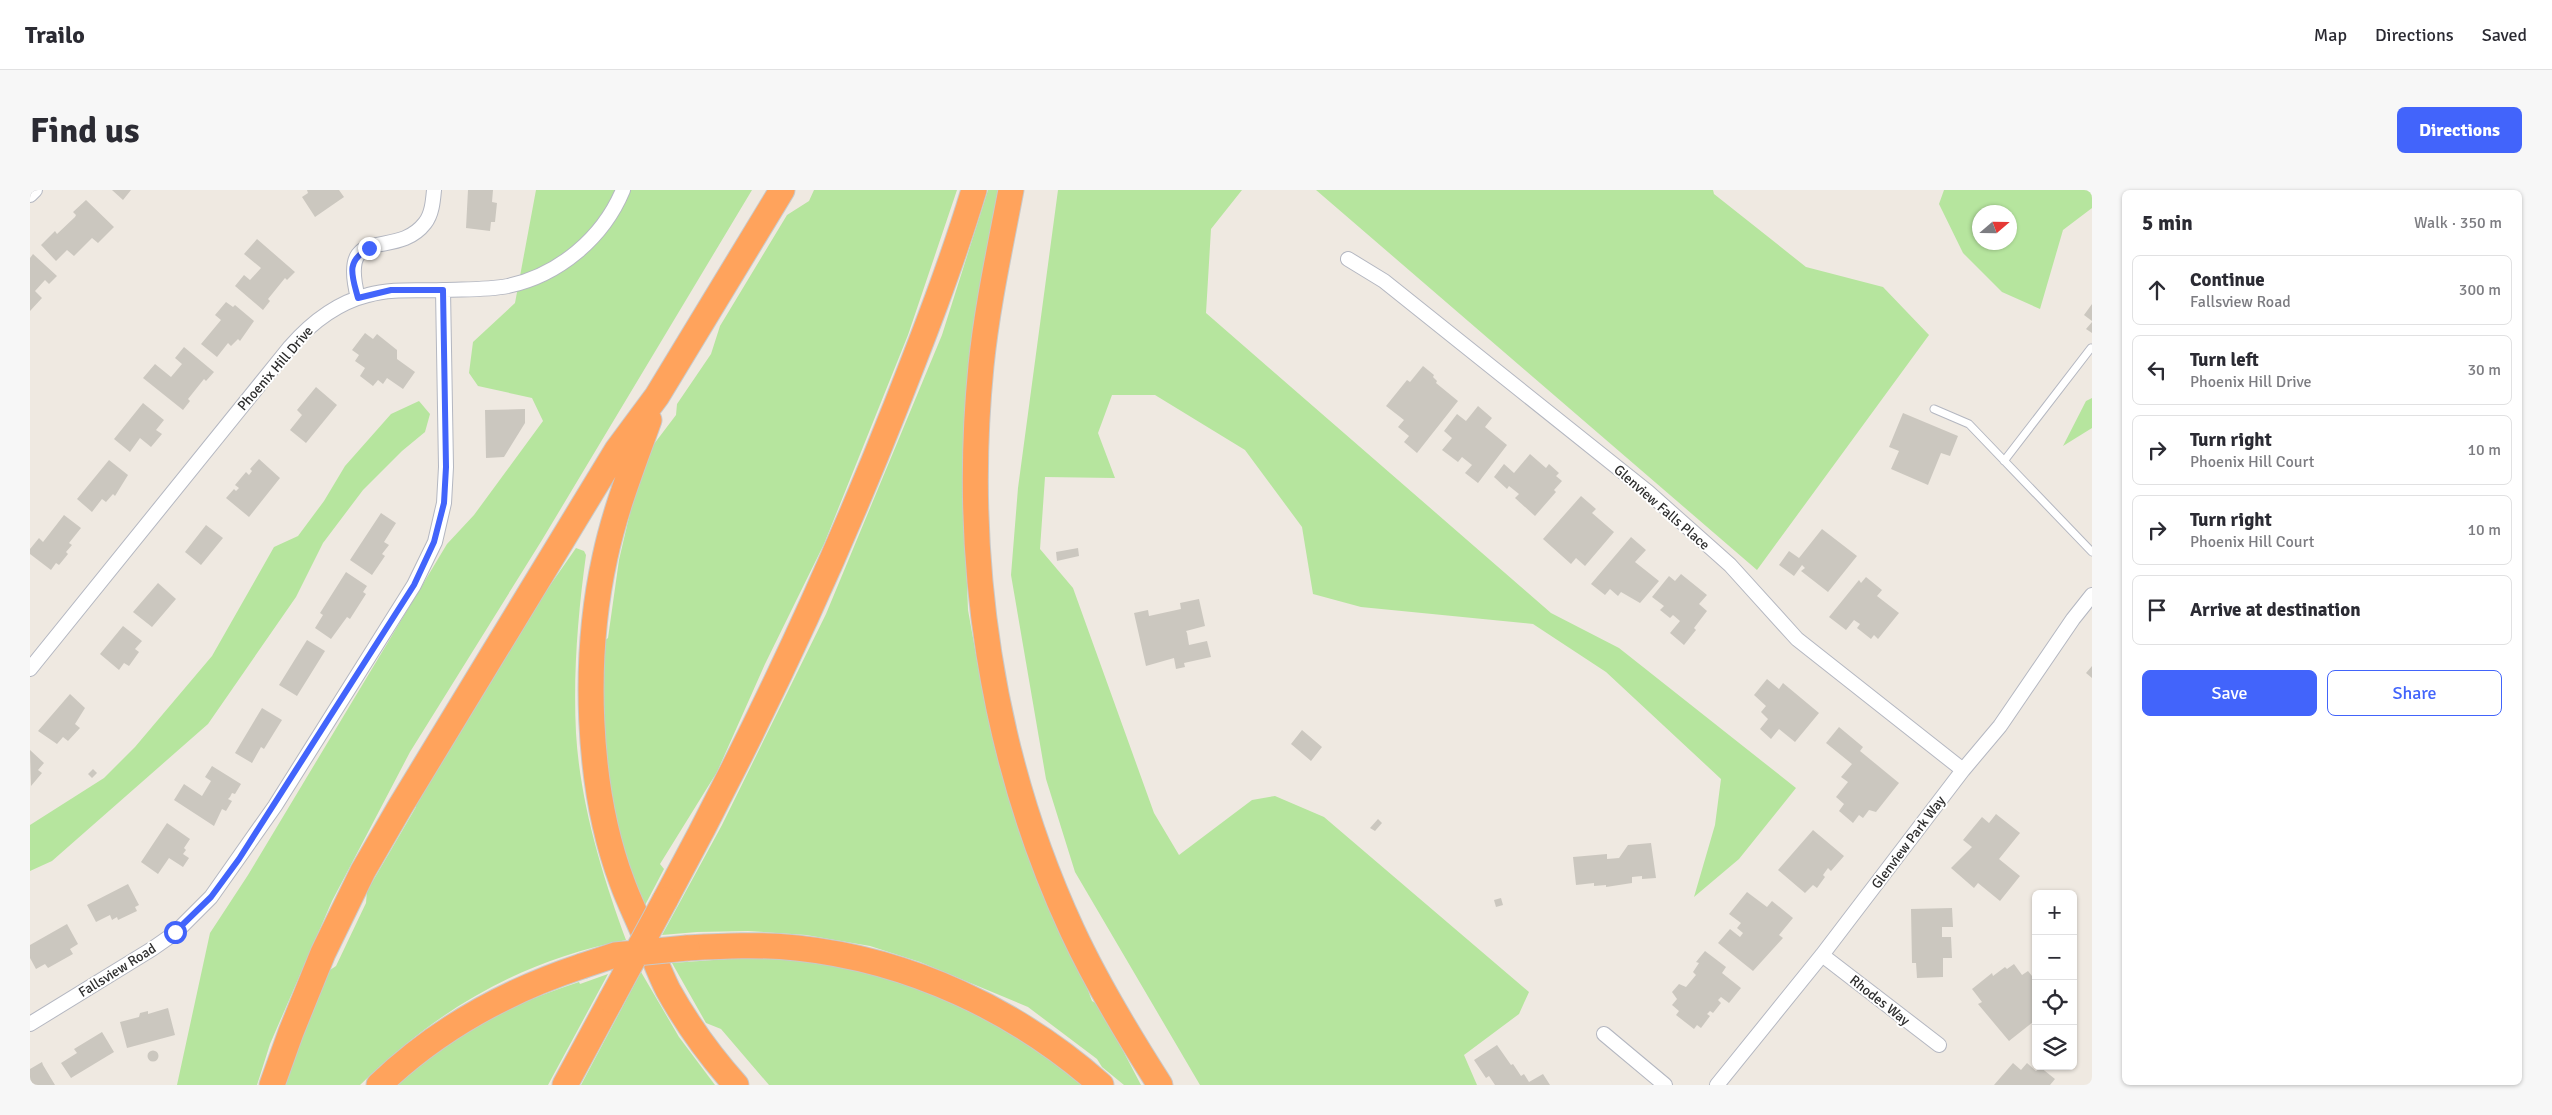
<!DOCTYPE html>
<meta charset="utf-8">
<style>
:root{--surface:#fff;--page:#f7f7f7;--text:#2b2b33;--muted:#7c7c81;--line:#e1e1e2;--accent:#4264fb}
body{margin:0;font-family:Signika,sans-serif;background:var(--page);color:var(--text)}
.controls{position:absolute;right:15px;bottom:15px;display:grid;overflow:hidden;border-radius:8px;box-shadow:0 1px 4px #0004}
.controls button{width:45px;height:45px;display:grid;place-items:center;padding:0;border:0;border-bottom:1px solid var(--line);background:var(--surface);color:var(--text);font:25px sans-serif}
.compass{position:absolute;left:1942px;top:15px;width:45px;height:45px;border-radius:50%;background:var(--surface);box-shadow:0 1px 4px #0004;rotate:70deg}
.stop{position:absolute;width:15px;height:15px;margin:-11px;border:4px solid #4264fb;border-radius:50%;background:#fff}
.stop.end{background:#4264fb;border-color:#fff;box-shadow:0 1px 5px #0008}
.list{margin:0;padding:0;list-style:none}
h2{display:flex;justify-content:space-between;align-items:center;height:65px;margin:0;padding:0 20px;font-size:21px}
h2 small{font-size:16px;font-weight:400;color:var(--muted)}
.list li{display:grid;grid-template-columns:32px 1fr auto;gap:15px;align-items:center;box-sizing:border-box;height:70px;margin:0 10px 10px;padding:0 10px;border:1px solid var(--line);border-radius:8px}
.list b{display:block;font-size:19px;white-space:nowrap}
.list p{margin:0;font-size:16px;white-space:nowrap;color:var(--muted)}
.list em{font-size:16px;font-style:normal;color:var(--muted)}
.actions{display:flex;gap:10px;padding:15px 20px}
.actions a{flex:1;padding:11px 0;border:1px solid var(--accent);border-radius:8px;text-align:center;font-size:18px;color:var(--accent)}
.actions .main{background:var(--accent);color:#fff}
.icon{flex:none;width:28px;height:28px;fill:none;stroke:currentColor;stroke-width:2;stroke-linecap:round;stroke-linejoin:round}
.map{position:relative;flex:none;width:2062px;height:895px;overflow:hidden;border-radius:8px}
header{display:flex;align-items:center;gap:30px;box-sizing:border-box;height:70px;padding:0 25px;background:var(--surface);border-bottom:1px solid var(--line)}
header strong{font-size:24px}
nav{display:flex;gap:28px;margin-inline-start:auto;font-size:18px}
.intro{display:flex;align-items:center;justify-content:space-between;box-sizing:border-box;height:120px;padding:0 30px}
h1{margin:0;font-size:35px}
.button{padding:12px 22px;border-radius:8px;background:var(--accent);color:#fff;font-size:18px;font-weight:700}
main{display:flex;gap:30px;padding:0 30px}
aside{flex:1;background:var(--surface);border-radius:8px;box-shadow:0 1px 4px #0004}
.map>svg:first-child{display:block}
</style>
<header>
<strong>Trailo</strong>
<nav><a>Map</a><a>Directions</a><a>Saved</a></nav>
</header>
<div class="intro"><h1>Find us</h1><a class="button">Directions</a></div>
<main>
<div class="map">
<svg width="2062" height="895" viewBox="0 0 2062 895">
<rect width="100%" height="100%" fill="#efe9e1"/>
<path fill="#b6e59e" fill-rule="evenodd" d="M506,0H722L512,350L380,562L302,711L240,854L227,895H147L180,743L218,685L417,354L444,325L513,231L502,208L448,196L439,183L443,152L485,113Z
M784,0H927L878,145L794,354L735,474L687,582L630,674L634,679L613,719C597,672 583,624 577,574C572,534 573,492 573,452L578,448L589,370L603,310L624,254L646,225L647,214L681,164L690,136L757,25L779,11Z
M958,0H970L937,208L934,314L938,420L950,487L965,553L1062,811L1069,815L1111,895H1094L1072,877L1067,869L998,817L890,772L840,756L776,745L718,741L667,742L632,745L692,635L796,424L912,145Z
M1028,0H1212L1181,39L1176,123L1521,423L1589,458L1766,598L1709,669L1664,707L1685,635L1691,589L1576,482L1503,434L1331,417L1283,404L1272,337L1215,260L1125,205H1082L1068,243L1085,288L1015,287L1010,359L1043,398L1124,623L1149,665L1222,610L1245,606L1294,627L1499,802L1489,824L1434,865L1447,895H1170L1045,682L1016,589L981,385L988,298Z
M1286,0H1683L1684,4L1776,77L1853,97L1899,145L1727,380Z
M1914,0H2062V18L2033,40L2010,119L1972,102L1933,63L1909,14ZM1950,22H1980V52H1950Z
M2062,208V238L2033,256L2056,211Z
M389,211L400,224L395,242L372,261L333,300L293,353L266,407L178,534L22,671L0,681V635L74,588L105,557L182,466L244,357L268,346L294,311L315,276L361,224Z
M546,358L554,361L556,365C548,423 543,484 546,543C550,612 572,685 596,750C487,772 409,819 330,895H253L297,782L306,776L336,713L337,701L386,617V610L491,437Z
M725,767L769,768L875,790L992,847L1055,895H739L691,839L676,833L642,773Z
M611,782L649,847L685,895H551Z
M578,784L518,895H361C382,879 403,860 426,846C463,822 508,806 549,792L550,794Z"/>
<path fill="#cbc7bf" d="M82,0H101L93,10Z
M277,0H309L314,7L285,27L272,7L278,3Z
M438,0H463L462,12L467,13L465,32H461L460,41L436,38Z
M56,10L84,37L68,53L62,48L44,66L37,60L26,71L11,55L25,41L27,44L45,27L46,25L43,22Z
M227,49L265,82L257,90L255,88L238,109L240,111L233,120L205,96L214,85L220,90L231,78L214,64Z
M3,64L27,86L19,94L15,90L5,101L12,108L0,121V68Z
M196,112L203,117L205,115L224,131L210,151L208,149L201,156L198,153L187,167L171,154L191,130L185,125Z
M2062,114V131L2054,125Z
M2062,132V143L2056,139Z
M335,143L343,149L347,144L367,160V169L385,182L373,199L357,188L353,194L348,190L343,196L330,186L335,178L325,171L329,165L322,160Z
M154,157L184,182L176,191L174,189L158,209L160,211L153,220L113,188L125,174L141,187L152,174L145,168Z
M1393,176L1404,185L1403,187L1407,191L1406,193L1428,211L1387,263L1374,252L1379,246L1368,237L1374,230L1356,216L1377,190L1380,192Z
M286,197L307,215L276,253L260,240L272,225L267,220Z
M113,213L134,230L126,240L132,244L121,257L110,248L100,262L84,249Z
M1448,216L1462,228L1455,237L1477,255L1448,293L1435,283L1442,275L1432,267L1428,272L1412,260L1422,248L1414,241L1427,224L1436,231Z
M495,219V233L474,267L456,268L455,220Z
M1873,223L1928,246L1920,266L1911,263L1898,295L1861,279L1869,261L1859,257Z
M1500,264L1516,278L1519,274L1529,283L1526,286L1532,291L1524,300L1526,302L1505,326L1485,308L1489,304L1479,296L1477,299L1464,287L1474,274L1484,283Z
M229,269L250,288L219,327L196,308L204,299L206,301L209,298L205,295L216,282L219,285L222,281L220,279Z
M79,270L98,285L85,306L83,304L76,312L72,309L62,322L47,309Z
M1551,306L1566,319L1562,323L1584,342L1555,376L1546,368L1541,374L1513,349Z
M351,323L366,333L354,352L359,355L352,364L355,366L342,385L320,370Z
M34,325L51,338L39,353L42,355L36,362L38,364L29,375L26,373L21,380L0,364V359L9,348L13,352Z
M176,335L193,348L171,375L155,362Z
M1792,339L1827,366L1798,402L1771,381L1775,378L1772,375L1764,386L1749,375L1759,361L1769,368Z
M1601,347L1616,360L1605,372L1629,391L1610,413L1591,402L1588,406L1580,399L1575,405L1561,394Z
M1048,358L1049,366L1027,371L1026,362Z
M316,382L337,396L333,402L336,404L320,429L317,427L301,449L285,438L293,425L290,423Z
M1651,384L1677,405L1669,414L1677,421L1664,438L1666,440L1654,455L1640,443L1650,431L1643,425L1640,428L1630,420L1634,416L1622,407L1639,386L1645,391Z
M1836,387L1852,400L1847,406L1869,423L1848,449L1844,445L1841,449L1827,438L1830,434L1824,430L1816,440L1799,427L1829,390L1831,393Z
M128,393L146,409L122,437L103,422Z
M1169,409L1175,436L1156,441L1157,443L1159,455L1177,451L1181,467L1154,473L1155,477L1146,479L1144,468L1116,476L1104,423L1118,420L1119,426L1151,419L1150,413Z
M93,436L112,451L105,459L109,462L99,476L94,473L89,480L70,464Z
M277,450L295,461L267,506L249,495Z
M2062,476V488L2056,483Z
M1737,489L1749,499L1753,493L1789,523L1765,552L1749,539L1741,549L1730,539L1738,529L1731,522L1736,516L1724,505Z
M40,504L55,518L45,534L50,538L38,551L33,547L27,554L8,541Z
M232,518L252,530L234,559L231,557L222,573L205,563Z
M1809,537L1833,557L1830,561L1869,593L1846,622L1839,620L1833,628L1829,625L1823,633L1809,621L1814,614L1806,607L1818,592L1811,587L1822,574L1796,553Z
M1272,540L1292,557L1281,571L1261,554Z
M0,560L14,573L8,580L12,583L1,596Z
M182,576L211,594L205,604L202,603L200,607L198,609L202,611L196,621L192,619L184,636L144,610L154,594L172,606L181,591L175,587Z
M63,579L67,583L62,588L58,584Z
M1966,624L1990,643L1969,669L1990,686L1970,711L1948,693L1944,698L1921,678L1942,657L1933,650L1952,627L1959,633Z
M1348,629L1352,633L1345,641L1340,638Z
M137,633L160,649L154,658L156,660L153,664L159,668L153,677L139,668L128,684L111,672Z
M1783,640L1814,666L1801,681L1798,678L1793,685L1795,687L1787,698L1783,695L1775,703L1748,680Z
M1621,653L1626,688L1612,689V686L1602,687V693L1576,697V695L1564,696V693L1546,695L1543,667L1577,664V669L1589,668L1598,655Z
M98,694L109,715L105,717L107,721L88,730L87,727L82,730L80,725L66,732L57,715Z
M1717,702L1737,717L1742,711L1763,728L1749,745L1753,748L1723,781L1688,753L1700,739L1710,747L1713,743L1707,738L1711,733L1699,724Z
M1471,708L1473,715L1466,717L1464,710Z
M1922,718L1923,737H1912V747H1921L1922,768H1913V787L1887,788L1886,773H1882L1881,719Z
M37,734L48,754L40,759L43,764L18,778L15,774L6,779L0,768V755Z
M1675,761L1696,777L1692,783L1711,798L1699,813L1691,807L1688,810L1691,813L1683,823L1680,821L1677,824L1680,826L1671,838L1667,835L1664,839L1646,825L1649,821L1642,815L1647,809L1642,802L1649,794L1656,797L1666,785L1663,782L1669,773L1666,772Z
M1984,774L1992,785L1998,781L2006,791V835L2003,832L1979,851L1948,814L1952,812L1942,799L1962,783L1963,786L1975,777L1977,779Z
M138,818L145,845L97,858L90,832L109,827L110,823L118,821V824Z
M72,842L84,862L41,888L31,873L47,863L44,859Z
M1467,855L1481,875L1483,874L1491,886L1494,884L1499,892L1513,884L1520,895H1465L1459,886L1456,888L1444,870Z
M117.5 866a5.5 5.5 0 1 1 11 0a5.5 5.5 0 1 1-11 0Z
M12,872L13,875L25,895H0V879Z
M1983,873L1991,880L1997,873L2006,881L2010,877L2025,889L2020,895H1964Z"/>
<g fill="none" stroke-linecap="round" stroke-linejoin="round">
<g stroke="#b4b7c1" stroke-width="9">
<path id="lane" d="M1904,219L1939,234L2062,362
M1974,271L2061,158"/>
</g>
<g stroke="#b4b7c1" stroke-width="16">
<path id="street" d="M0,5L5,0
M1318,69L1354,91L1618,302L1700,375L1767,449L1933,580
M328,108C308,30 365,72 395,33C402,24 403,11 404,0
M0,479L260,157C281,133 306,113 338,105C362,98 388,101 413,100C435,99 457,100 478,96C529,85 573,48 593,0
M1792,765L1909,855
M0,834L122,759L145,743L181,707L245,616L384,395L405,352L414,313L416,277L413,100
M1574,844L1635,895
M1687,895L1792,765L1933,580L1970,536L2043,429L2062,405"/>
</g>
<g stroke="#c9c9c9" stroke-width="27">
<path id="highway" d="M981,0C970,58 957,117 951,176C932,367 961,565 1042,740C1067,794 1098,845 1130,895
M619,230C603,275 585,320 575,367C553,466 556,596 592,692C598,709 607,727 614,744C622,762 629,782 638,800C657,834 680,866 706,895
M635,710C722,549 799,386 866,216C894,145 922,73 944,0
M657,758C693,756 730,754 767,758C880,770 986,820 1071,895
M242,895L261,842L293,763L333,681L370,617L587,260L627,206L752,0
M349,895C406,840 477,801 552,776
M535,895L581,810"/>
</g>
<use href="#lane" stroke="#fff" stroke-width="7"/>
<use href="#street" stroke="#fff" stroke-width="14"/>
<use href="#highway" stroke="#ffa35c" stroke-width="25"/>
<g stroke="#c9c9c9" stroke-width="27" stroke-linecap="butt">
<path id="highway-bridge" d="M552,776L585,765L657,758
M581,810L635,710"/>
</g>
<use href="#highway-bridge" stroke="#ffa35c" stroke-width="25"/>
</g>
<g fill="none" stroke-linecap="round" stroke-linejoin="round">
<path stroke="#4264fb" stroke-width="6" d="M145,742L181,707L209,669L384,395L404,352L414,313L416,277L413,100H361L328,108C322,85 315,72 339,58"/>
</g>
<g text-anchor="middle" stroke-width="4" stroke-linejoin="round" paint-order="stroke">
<g font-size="14" fill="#2e2e2e" stroke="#fff">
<text transform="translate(245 178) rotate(-49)" y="5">Phoenix Hill Drive</text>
<text transform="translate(1632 317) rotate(41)" y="5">Glenview Falls Place</text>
<text transform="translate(1878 652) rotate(-53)" y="5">Glenview Park Way</text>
<text transform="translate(87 780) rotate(-32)" y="5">Fallsview Road</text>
<text transform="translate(1850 810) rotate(38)" y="5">Rhodes Way</text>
</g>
</g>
</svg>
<div class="controls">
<button>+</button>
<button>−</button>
<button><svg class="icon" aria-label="locate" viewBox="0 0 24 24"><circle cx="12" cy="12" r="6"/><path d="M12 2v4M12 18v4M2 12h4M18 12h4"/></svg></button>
<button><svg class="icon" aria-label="layers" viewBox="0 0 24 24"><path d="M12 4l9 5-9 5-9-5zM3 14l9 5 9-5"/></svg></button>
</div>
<svg class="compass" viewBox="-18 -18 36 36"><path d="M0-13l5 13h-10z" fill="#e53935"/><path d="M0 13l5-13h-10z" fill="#7c7c81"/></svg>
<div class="stop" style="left:145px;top:742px"></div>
<div class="stop end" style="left:339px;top:58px"></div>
</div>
<aside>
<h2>5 min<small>Walk · 350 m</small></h2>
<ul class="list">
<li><svg class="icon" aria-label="ahead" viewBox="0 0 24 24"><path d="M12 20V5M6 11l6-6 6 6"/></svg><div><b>Continue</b><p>Fallsview Road</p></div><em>300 m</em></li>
<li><svg class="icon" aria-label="left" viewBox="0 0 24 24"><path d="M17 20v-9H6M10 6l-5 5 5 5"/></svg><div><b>Turn left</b><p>Phoenix Hill Drive</p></div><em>30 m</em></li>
<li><svg class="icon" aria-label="right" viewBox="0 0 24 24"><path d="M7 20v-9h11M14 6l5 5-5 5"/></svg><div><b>Turn right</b><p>Phoenix Hill Court</p></div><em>10 m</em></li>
<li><svg class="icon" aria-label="right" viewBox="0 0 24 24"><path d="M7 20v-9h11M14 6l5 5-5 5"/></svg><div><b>Turn right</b><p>Phoenix Hill Court</p></div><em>10 m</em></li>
<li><svg class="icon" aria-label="arrive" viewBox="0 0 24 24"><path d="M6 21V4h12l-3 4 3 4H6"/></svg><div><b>Arrive at destination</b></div></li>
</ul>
<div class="actions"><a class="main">Save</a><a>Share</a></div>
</aside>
</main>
